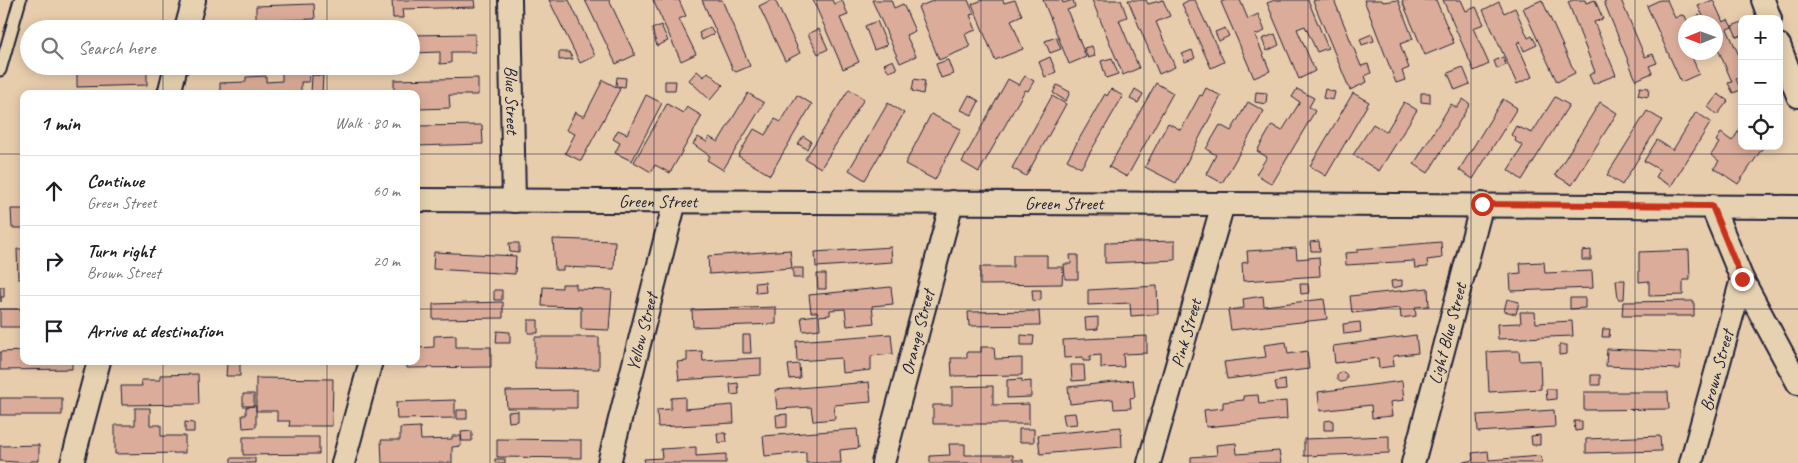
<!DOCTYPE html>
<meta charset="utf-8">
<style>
:root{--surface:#fff;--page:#f6f6f6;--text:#202124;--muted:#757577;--line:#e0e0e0}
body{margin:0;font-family:Caveat,sans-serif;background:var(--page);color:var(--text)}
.controls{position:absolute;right:15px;top:15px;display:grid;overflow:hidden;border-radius:10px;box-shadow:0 2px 12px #0003}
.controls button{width:45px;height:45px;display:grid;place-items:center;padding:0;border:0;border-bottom:1px solid var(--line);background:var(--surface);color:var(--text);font:25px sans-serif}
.compass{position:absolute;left:1678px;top:15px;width:45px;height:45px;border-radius:50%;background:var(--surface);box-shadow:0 2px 12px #0003;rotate:269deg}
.stop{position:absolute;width:15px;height:15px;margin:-11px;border:4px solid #c8321e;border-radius:50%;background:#fff}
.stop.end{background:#c8321e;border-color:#fff;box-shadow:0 1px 5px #0008}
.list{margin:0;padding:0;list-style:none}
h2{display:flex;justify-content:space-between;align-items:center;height:65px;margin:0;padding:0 20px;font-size:21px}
h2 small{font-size:16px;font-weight:400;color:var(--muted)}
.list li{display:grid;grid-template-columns:32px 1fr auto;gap:15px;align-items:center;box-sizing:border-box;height:70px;padding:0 20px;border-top:1px solid var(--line)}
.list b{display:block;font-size:19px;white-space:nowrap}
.list p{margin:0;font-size:16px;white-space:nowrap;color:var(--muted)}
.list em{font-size:16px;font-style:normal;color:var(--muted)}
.icon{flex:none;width:28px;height:28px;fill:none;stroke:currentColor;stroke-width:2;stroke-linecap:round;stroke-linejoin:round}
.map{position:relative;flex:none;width:1798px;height:463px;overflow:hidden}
.search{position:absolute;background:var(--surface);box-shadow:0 2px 12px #0003;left:20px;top:20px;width:400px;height:55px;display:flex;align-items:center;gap:12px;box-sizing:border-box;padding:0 18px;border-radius:28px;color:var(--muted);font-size:19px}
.panel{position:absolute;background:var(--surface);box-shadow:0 2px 12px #0003;left:20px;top:90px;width:400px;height:275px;border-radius:10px}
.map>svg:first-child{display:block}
</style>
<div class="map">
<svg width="1798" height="463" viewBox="0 0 1798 463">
<rect width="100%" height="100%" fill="#e8cdad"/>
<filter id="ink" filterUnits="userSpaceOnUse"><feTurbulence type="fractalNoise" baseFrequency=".02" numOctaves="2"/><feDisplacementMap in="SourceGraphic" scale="10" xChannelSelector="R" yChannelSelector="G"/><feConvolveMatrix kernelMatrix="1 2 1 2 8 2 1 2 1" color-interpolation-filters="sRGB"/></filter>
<g filter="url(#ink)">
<path fill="#dbac99" stroke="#22223b" d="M392,0H474L475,7L402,9L403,18H393Z
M549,0H569L595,56L580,63Z
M585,0H609L635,55L616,64Z
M653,0H679L686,16L679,19L696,54L681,61Z
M702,0H722L750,66L736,72L733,70Z
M771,0H775L800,53L785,61L759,6Z
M813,0H832L834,4L842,0L848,15L840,18L859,62L843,69Z
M872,0H891L894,8L903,4L915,31L906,35L916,56L900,63Z
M935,0H968L974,14L970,15L976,30L965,34L970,47L939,60L918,7Z
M983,0H1003L1004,3L1015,0L1022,15L1011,20L1023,49L995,60L972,4Z
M1043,0H1062L1063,3L1073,0L1075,7L1067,10L1086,57L1069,64Z
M1092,0H1121L1127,17L1119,20L1139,68L1123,75Z
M1128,0H1146L1148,4L1163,0L1170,16L1156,22L1175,67L1159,74Z
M1189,0H1195L1224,62L1211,68L1182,4Z
M1226,0H1240L1248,19L1258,14L1265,31L1255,35L1270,71L1254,78L1221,2Z
M1275,0H1308L1328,48L1317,52L1305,26L1297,29L1315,71L1299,79L1267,3Z
M1316,0H1334L1361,66L1368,64L1371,73L1365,76L1367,82L1350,90L1313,1Z
M1364,0H1382L1383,2L1398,0L1413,39L1400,44L1409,68L1402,71L1405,80L1396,83Z
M1404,0H1436L1454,43L1425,55L1402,1Z
M1443,0H1461L1466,11L1476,7L1484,24L1473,28L1489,64L1474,71Z
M1542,0L1575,73L1557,82L1523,8Z
M1573,0H1585L1586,3L1595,0L1603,19L1594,22L1616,75L1593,84L1589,75L1595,72L1568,2Z
M1609,0H1621L1645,57L1653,54L1657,63L1649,66L1652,73L1636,80L1604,2Z
M1660,0H1667L1675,18L1681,15L1685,16L1688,22H1686V30L1681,33L1686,43V52H1690L1699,74L1681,82L1647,6Z
M1713,0L1723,22L1728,20L1732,27L1727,29L1742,62V77L1736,79L1741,90L1733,93L1728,83L1732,82L1716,44V22H1706L1698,6Z
M1499,2L1504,13L1515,8L1528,38L1532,36L1537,45L1524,51L1520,41L1517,43L1532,77L1517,84L1483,10Z
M314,4L315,19L256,21V6Z
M1700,15L1703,22H1694L1692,19Z
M877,21L887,45L874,50L865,26Z
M1742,22V35L1737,37L1732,26Z
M38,23L53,26V29H38Z
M84,24L155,25V29H84Z
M661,25L668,41L657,46L652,29Z
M710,27L714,34L702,40L699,33Z
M1225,28L1229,36L1219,41L1215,32Z
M819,29L828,49L818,54L808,34Z
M475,34V52H451V63L440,64V52L411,53V35Z
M1275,34L1279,45L1267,51L1262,39Z
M1372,34L1374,41L1362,45L1360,39Z
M1056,37L1061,49L1050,53L1045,41Z
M1092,46L1095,56L1088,58L1084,48Z
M1192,50L1195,58L1185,62L1182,54Z
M559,52H569L573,59L559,60Z
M1050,57L1056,72L1045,77L1039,62Z
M1503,57L1506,65L1497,69L1494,61Z
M1112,58L1118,74L1106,78L1101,61Z
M893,60L897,69L889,72L884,64Z
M948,60L953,74L941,78L936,64Z
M1463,67L1470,84L1455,90L1448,73Z
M282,68H308L309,82H301V94H220V83L246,82V77L266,76V82L282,81Z
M147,71V85L77,87V72Z
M697,71L704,77L708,72L723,85L710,100L689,80Z
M312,75L323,76L322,94H311Z
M1025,76L1034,81L1028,91L1025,90L979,172L962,162L1008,79L1019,85Z
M617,77L626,78L625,87L616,86Z
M478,78V95H449L450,108L419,109V97H416V94H394V80Z
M914,79L925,81L923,94L912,91Z
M603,80L620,89L581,161L565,153L575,134L566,130L575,112L584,117Z
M665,81H676L675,90H665Z
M1156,83L1173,93L1127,177L1109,167Z
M1057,85L1070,92L1066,101L1053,93Z
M1640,87L1649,88L1648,97L1638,95Z
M1206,88L1221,96L1176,183L1145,167L1168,123L1181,130L1200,95L1202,96Z
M849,89L864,99L821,168L805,159Z
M1111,89L1123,96L1081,168L1067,160L1105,94L1107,96Z
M1135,89L1143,94L1138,103L1130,99Z
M1297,89L1314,98L1309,107L1315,111L1272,184L1256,174L1267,157L1257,151L1272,125L1282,131L1300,102L1292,97Z
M1325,89L1335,92L1333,100L1323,98Z
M1256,92L1267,93L1266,104L1255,102Z
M748,93L764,103L723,170L707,160L710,156L693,144L698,137L707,142L709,137L718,142Z
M1353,93L1369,102L1326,176L1310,166Z
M1421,93H1430V103L1421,102Z
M1718,94L1728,101L1717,115L1708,107Z
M646,95L662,103L632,161L615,153L620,143L613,139L618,130L627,134Z
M797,95L812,104L770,175L738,156L754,129L765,135L775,119L781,122Z
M969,95L979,101L972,115L961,110Z
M1052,96L1066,104L1026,176L1012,168Z
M1555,97L1569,105L1522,180L1508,170L1523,146L1515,141L1516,138L1511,135L1516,126L1532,133Z
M1463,99L1470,104L1428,173L1414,164L1451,104L1457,108Z
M1503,99L1517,108L1473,179L1459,170Z
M1248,102L1264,111L1222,183L1206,174L1216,155L1206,149L1220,125L1231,131Z
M1404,102L1417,110L1379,171L1353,155L1373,124L1386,132Z
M1600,102L1617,113L1572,185L1555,175Z
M888,103L904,113L865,180L849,170Z
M667,104L683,113L687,107L702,116L670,173L655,165L651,172L634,162Z
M1647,111L1662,120L1622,185L1607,175Z
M1696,112L1711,122L1671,186L1656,177L1660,170L1644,161L1657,140L1673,150Z
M931,114L961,129L935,180L905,164Z
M482,125L483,144L416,146V126Z
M1742,126V146H1764L1738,184L1714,168L1719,161L1711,155L1719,143L1716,141L1721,133L1732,141Z
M803,136L811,141L807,149L798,144Z
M11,209H24V228H12Z
M553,239L615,241L614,269L563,267V270H555Z
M1175,241V260L1105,263V243Z
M1319,241L1320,251H1311L1310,242Z
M1441,242L1442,258L1427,260L1428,267L1415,268L1414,261L1346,265L1345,253L1358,252V249Z
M509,243H519V253L510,252Z
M891,247L892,262L816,267L815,252Z
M1296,248L1297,259L1319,257L1320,276L1243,281L1242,263L1248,262L1247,251Z
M17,249H24V278L18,279Z
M790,250L792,268L709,274L708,256Z
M1591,250V260H1582V251Z
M1689,250L1690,280H1683V295L1649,296V281L1639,282V252Z
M434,252L516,256L515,274L433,269Z
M1013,255H1047V267H1063L1062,284L980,285V267H1013Z
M1070,255H1078V279H1065L1064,264H1071Z
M1544,262L1545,273L1592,271L1593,288L1511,291L1510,274L1521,273L1520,263Z
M793,268H803V278H793Z
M817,274H826V289H818Z
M1402,280V286L1392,288L1391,281Z
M1616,280H1625L1624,299H1618Z
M765,282L766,292L756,293L755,283Z
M562,284H576V289L612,290L609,330L581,329V307L542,306L543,287L562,288Z
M1300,284H1308L1309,293L1301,294Z
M1157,286L1158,314L1131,316L1130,303L1088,305V290Z
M0,287H4V297H1V302Z
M891,287L893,304L872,306L874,323L847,326L845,309L830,310V315L819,316L820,329L803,331L801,317L818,315L817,312H811L809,295Z
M1428,288L1429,306L1415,307L1416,316L1401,318L1400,308L1352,313L1350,296Z
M494,290H502V300H494Z
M1032,290H1041V300L1033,301Z
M1263,296L1264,306L1324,299L1327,319L1231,330L1228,310L1244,308L1243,299Z
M1570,298H1585V308L1570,309Z
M1507,299L1519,302L1516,314L1504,311Z
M1694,301V316H1622L1623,302Z
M503,302V318L433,319V304Z
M776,307V324L693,327L692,310Z
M0,309H24V327H0Z
M1039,311L1040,325L969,326L968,312Z
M1520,312H1535L1536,323L1572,321L1573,336L1498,339L1497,324L1521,323Z
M1098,317V329L1086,330L1085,318Z
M528,320H538V333H528Z
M1360,322L1361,332L1344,334L1343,324Z
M1603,329H1610L1609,337H1602Z
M497,331L510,332V343H496Z
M891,334L893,354L871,356V370L842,373L841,358L797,361L796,341Z
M456,335V347H491V367L407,368V361H416V348L434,347V336Z
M743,335H750L751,353H743Z
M1021,335L1034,336L1033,345H1021Z
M1416,335L1418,353L1393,356L1394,366L1379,368L1378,358L1335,363L1333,346Z
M1147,336V353L1123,354L1124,367L1101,368V355L1090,356V361H1083V357L1064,358L1063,340Z
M535,337H599V369L535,368Z
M1286,342L1288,354L1307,351L1309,369L1227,379L1224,362L1266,357L1264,345Z
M1559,345H1567V354L1559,355Z
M981,347H994L995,359L1022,358V375L952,376L951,358H967V352H981Z
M1607,349L1681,352L1680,369L1606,366Z
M24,351V361H72V369L0,370V352Z
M702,351L703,361L761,358V375L679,380L677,362L687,361V352Z
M1504,351H1519L1520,361L1540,360L1541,389L1489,392L1487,352Z
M227,363H240V376H226Z
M799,364L800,378L790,379L788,365Z
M1071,365H1084L1085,380L1072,381Z
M1337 377a5 5 0 1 1 10 0a5 5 0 1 1-10 0Z
M198,374L199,404L122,405L121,386H142L141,380H160V375Z
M1591,375H1600V385H1591Z
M256,378L333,379L332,426H289L290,421H277V411H256Z
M1022,379V382L1031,381V397L1007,398V380Z
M1133,380L1135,397L1130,398L1131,408L1114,409L1113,399L1070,404L1068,387Z
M1285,380L1286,390L1277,391L1275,382Z
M1402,381L1404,400L1390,402L1392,416L1372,418L1371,405L1320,411L1318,392Z
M869,382L871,402L834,405L835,419L813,421L811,407L777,409L775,390Z
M738,383L739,394L731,395L730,384Z
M993,386V405L1029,404V424H933V405H952V387Z
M1546,389H1556V399L1547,400Z
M577,390V408H507L506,391Z
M1584,392H1668L1669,409L1584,410Z
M243,394H254V406H243Z
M1258,395L1259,404L1286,401L1287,419L1206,427L1204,410L1223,408V402L1244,400L1243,396Z
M685,397V409L733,405L734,423L658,427L657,410L671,409V398Z
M0,398H62V415H0Z
M455,400V418L397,419L396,402Z
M256,406V427L243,428L242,415H246V407Z
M135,408H150V425H161V436H185V453L115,454V425H135Z
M457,410H467V419H457Z
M1554,410L1555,427L1478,432L1477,415Z
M518,411V421L509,422L508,412Z
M1075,413L1077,424L1065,425L1063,414Z
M787,414V427L777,428L776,415Z
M1333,420V430H1324V421Z
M1574,421H1582V430L1575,431Z
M185,422L194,423V432H185Z
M420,427L421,440L452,439V436H461V446L452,447V463H382L381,440H400V428Z
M1121,427L1122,447L1040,454L1038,435Z
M857,429L859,448L840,450L841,463H806V452L765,456L763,436Z
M1019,429H1034V442H1019Z
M472,431V441H462L461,432Z
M717,433H726L727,442L718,443Z
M1540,435V445H1532L1531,436Z
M1389,436V453L1304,456V439Z
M1660,436L1661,451L1586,453V439Z
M243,437H319V454L243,455Z
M497,439L581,440V458L497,457Z
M1236,443L1237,454L1279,451L1281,463H1191V457L1217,455L1216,445Z
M949,444H965V455H1013V460H1023V463H930V456L950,455Z
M39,445V461H30V463L0,461V446Z
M696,447V456L726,454V463H645L644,459L662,458L661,449Z
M1488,451L1489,460L1541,456L1542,463H1459L1473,460L1472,453Z
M231,458H255V463H231Z
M495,459H505V463H495Z"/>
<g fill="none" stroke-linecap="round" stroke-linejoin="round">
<g stroke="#22223b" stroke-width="15">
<path id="lane" d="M0,70L20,0"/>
</g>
<g stroke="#22223b" stroke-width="26">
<g id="street">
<path id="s1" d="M510,0L514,201"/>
<path d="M1763,0L1770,19"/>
<path d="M186,29L194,0"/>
<path d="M1779,45L1798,96"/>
<path d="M169,94L176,66"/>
<path id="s2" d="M416,200L1798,207"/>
<path d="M1712,206L1742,279L1798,383"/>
<path d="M72,463L99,361"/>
<path d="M343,463L371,361"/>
<path id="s3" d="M609,463L675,201"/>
<path id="s4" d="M883,463L952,202"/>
<path id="s5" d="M1149,463L1223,204"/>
<path id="s6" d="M1413,463L1482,204"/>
<path id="s7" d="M1691,463L1742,279"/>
</g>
</g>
<use href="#lane" stroke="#e6d2b0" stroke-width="11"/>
<use href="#street" stroke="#e6d2b0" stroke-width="22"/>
</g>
</g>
<g fill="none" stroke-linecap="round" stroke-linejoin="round" filter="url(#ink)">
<path stroke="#c8321e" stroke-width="6" d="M1482,204L1712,206L1742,279"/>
</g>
<path fill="none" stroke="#22223b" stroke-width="1" stroke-opacity="0.55" d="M163,0V29M327,0V29M490,0V463M654,0V463M817,0V463M981,0V463M1144,0V463M1308,0V463M1471,0V463M1635,0V463M163,66V94M327,66V94M0,154H24M416,154H1798M0,309H24M416,309H1798M163,361V463M327,361V463"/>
<g text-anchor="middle" stroke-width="5" stroke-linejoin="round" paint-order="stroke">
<g font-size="18" fill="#22223b" stroke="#e6d2b0">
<text dy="6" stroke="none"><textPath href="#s1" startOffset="100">Blue Street</textPath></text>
<text dy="6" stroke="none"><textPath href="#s2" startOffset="242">Green Street</textPath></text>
<text dy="6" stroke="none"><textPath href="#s2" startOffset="648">Green Street</textPath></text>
<text dy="6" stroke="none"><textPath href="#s3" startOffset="135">Yellow Street</textPath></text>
<text dy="6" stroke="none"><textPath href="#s4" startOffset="135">Orange Street</textPath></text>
<text dy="6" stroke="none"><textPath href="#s5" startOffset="135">Pink Street</textPath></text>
<text dy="6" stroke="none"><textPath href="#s6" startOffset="134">Light Blue Street</textPath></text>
<text dy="6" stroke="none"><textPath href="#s7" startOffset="96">Brown Street</textPath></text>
</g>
</g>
</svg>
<div class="controls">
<button>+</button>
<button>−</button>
<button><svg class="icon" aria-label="locate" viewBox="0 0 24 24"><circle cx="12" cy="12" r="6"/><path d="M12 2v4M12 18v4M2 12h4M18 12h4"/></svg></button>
</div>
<svg class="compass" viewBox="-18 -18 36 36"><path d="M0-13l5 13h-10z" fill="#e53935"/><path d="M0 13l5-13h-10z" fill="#757577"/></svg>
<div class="stop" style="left:1482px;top:204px"></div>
<div class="stop end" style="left:1742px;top:279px"></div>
<div class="search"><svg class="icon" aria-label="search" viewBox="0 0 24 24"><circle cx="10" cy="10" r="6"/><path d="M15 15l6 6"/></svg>Search here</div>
<section class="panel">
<h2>1 min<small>Walk · 80 m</small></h2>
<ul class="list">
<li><svg class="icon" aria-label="ahead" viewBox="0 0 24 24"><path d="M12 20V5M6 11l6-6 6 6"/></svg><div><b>Continue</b><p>Green Street</p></div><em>60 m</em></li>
<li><svg class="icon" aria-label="right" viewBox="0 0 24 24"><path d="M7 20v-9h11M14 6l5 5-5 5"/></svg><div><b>Turn right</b><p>Brown Street</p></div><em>20 m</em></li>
<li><svg class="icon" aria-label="arrive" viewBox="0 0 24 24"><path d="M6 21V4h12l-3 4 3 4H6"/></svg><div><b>Arrive at destination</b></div></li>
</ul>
</section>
</div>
